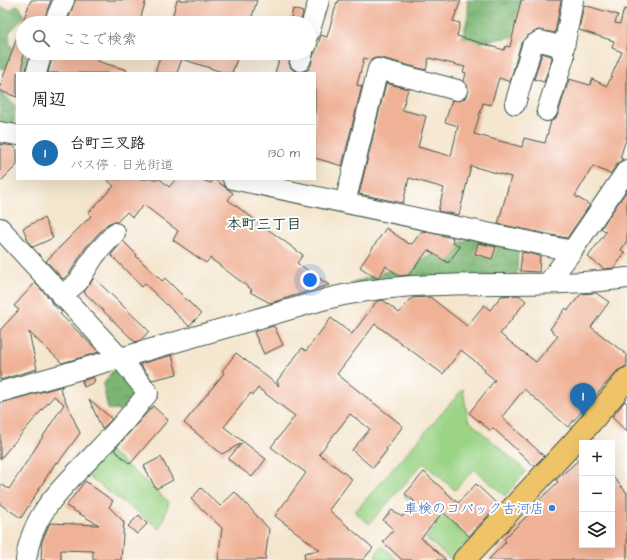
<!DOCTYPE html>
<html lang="ja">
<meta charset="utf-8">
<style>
:root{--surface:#fff;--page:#f6f6f6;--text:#202124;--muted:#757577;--line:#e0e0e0;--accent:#1f6fb2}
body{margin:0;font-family:"Architects Daughter","Klee One",sans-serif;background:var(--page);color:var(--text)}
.controls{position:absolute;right:12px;bottom:12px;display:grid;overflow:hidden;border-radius:0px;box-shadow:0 4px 16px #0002}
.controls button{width:36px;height:36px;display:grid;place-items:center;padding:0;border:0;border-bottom:1px solid var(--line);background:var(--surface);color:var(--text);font:20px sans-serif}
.you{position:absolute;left:310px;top:280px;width:14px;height:14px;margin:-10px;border:3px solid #fff;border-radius:50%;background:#1a73e8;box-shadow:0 0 0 6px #1a73e833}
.badge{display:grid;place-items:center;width:26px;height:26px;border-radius:50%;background:var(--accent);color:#fff;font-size:13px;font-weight:700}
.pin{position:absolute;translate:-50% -33px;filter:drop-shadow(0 1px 2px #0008)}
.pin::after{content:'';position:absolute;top:21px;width:14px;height:12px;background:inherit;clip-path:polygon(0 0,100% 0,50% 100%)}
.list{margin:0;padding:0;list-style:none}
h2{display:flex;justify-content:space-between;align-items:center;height:52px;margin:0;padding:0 16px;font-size:17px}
h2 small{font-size:13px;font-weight:400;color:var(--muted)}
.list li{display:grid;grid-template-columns:26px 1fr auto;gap:12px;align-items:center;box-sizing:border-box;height:56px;padding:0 16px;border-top:1px solid var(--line)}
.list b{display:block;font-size:15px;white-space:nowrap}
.list p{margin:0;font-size:13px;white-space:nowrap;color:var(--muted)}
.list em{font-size:13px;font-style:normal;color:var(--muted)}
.icon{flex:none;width:22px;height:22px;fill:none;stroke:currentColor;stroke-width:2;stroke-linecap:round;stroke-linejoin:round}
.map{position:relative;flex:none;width:627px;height:560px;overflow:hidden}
.search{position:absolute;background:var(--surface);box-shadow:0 4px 16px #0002;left:16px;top:16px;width:300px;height:44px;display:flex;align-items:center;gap:10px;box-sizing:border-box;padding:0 14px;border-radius:22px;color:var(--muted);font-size:15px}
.panel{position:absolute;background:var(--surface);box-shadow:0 4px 16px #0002;left:16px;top:72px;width:300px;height:108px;border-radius:0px}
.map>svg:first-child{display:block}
</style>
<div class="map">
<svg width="627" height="560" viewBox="0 0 627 560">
<defs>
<pattern id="forest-crowns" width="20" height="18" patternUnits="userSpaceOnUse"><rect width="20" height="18" fill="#7db673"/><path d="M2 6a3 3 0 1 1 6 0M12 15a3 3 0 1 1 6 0" fill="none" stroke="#66955f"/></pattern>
</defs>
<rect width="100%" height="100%" fill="#fff"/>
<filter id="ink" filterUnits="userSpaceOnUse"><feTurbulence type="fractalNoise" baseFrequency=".025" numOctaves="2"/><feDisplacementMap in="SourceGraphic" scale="8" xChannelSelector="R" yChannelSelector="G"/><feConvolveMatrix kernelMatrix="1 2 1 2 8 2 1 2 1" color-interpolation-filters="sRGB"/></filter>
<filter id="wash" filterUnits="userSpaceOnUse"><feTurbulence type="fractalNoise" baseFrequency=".012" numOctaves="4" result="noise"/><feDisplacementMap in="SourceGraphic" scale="16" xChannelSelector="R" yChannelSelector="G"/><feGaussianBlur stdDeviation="0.9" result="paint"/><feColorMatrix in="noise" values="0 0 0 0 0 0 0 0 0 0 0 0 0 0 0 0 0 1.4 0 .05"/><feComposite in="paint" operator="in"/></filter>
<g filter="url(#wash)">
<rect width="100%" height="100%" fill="#f4e5cd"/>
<path fill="#9cd486" stroke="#5e885d" d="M463,389L468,420L526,471L505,496L474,469L455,490L423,463L369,524L355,512Z
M109,450L169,502L160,529L86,475Z
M413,487L470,540L451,560L426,538L437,526L404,496Z
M382,546L397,560H378L375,555Z"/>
<path fill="url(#forest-crowns)" stroke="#4e7a54" d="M466,0H522L527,35L491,40L458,48C462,36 473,11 466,0Z
M17,5L20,7L24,17L9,33L10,46L23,52V53L30,57L27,65L15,69L1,68L0,69V7L10,10Z
M0,90L15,106L14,124L7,127L0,121Z
M470,238L518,244L517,274L350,284L428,257Z
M119,369L138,391L121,411L108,409L103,385L112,371Z"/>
<g id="blocks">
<path fill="#f0b297" d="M31,0H51L43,23H22Z
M75,0H146L139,23H67Z
M177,0H257L250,23H233L220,19L219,22L195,15L192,23H179L171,21Z
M339,0H461L453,21L460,23L457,36L504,50L506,46L510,47L521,0H561L555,33L538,30L526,37L521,43L510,82L499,78L491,105L483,103L474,134L522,147L524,138L545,143L551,121L555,119L558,114L569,79L590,85L592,79L607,86L622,52L612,48L614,41L579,30L584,5L618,15L615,23L620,24L624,9L627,10V136L620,158L623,159L617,164L610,174L593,166L575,196L590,205L567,238L498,224L511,177L471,166L459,215L438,211L444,188L409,178L403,203L359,194L386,83L408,89L402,110L426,116L418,147L451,156L458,126L445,122L452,100L460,101L465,98L468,93V87L464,81L466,73L463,72L465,67L429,58L426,70L381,58H375L371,60L364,58L357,85L362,86L342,166L315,158V73H275L281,53H291L289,63L291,68L296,72H302L308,70L311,65L314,53H315L321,35L327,37L337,2L338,3Z
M293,9L303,12L300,23H290Z
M21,26L23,27V73H17V97L0,91V86Z
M53,53H99L97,61L127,70L126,73H48Z
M161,53H239L232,73H225L182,59L177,73H155Z
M542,53L551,56L552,58L544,82L534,79Z
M0,144L13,146L17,150V165L0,182Z
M106,179H160L169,187L176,179H199L211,183L214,179L233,193L228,200L303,255L297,263L329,285L270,303L250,292L252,290L210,258L206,263L173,240L178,231L144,205L132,217L127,212L117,222H111L106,225L86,247L69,274L63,279L46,261L91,216L88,213L114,186Z
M627,190V241L621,250L625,253L614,268L604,269L588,257L606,232L601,228Z
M44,218L53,238L33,247L29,243L23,228Z
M386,228L409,244L410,243L412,244L422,231L453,238L452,241L460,247L448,263L428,250L409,275L399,276L386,266L378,278H376L360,267Z
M123,241L137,255L136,256L162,281L165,278L201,314L189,326L145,284L142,287L111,255Z
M478,243L496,247L492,259L475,254Z
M522,252L540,256L539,272L520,271Z
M94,278L149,331L141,340L135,342L84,292Z
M35,283L50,299L52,304L62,312L60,314L99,352L62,363L29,332L37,369L0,380V330L19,310L14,306Z
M596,293L609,302L591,327L627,355V364L625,367L617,371L568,427L524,389L502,417L544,456L534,466L493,428L491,431L469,413L495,380L484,371L485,369L461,350L443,374L375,324L337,374L403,426L386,449L387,450L373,468L352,450L370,429L350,414L319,454L352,479L329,510L373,548L363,560H305L304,553L320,550L275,516L306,473L271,447L295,416L258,388L253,395L251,393L224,427L266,459L252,477L228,459L242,443L222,454L184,423L224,373L222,371L236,353L279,386L277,381L302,348L306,351L331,318L352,334L377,301L383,300L399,313L412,298L430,297L467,326L484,305L490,310L501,296L519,295L526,301L500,334L536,362L558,336L550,329L566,308L568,310L581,294Z
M274,326L283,345L264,354L254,332Z
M172,355L177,374L152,380L140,364Z
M93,377L95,382L84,387L82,381Z
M63,386L60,389L80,433L58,463L56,462L21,518L0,504V484L9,489L64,404L54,396L0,459V403Z
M89,399L112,419L102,429Z
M625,401L627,403V432L612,417Z
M153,406L168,420L130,464L114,450Z
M161,457L173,480L156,489L144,466Z
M582,457V545H612V476L627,493V560H488L506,542L504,539L530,513L528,511L558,482L556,480Z
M424,472L458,503L476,484L498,505L469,536L443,512L421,538L446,560H402L383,542L394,530L383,520L392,510L402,517L414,501L405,494Z
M85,481L113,501L109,507L124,522L121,560H93V551L61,550V560H41L42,541L50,523L99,525L66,506Z
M201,488L220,506L235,492L269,529L265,560H218L222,528L191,499Z
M139,515L147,524L137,534L128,526Z"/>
</g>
</g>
<g filter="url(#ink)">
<use href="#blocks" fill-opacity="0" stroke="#3f564b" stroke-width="1"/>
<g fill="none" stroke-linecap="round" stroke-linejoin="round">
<g stroke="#3f564b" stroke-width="22">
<path id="minor" d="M54,23L64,0
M309,33L319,0
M564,47L573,0
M300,61L303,53
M36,73L42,53
M515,104L532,46L540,41L564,47L562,53L564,57L547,111
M0,132L17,135
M233,179L572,251
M345,203L378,69L457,90
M0,228L120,358L148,393C133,412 117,431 100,448C68,483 32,509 26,560
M548,283L572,251L627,170
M61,296L78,282L95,255L115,233
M0,392L120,358L326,299C350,293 376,289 401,287C476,281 552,288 627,278"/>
</g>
<g stroke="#3f564b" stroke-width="24">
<path id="major" d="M464,560L575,441L627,379"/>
</g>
<use href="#minor" stroke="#fff" stroke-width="20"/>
<use href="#major" stroke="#efc469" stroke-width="22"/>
</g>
</g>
<circle fill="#3f7fe0" stroke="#fff" stroke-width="1.5" cx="552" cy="508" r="4"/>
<g text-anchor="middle" stroke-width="4" stroke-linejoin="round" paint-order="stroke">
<g font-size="14" fill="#366cbe" stroke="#fff" text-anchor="end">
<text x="544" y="513">車検のコバック古河店</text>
</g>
<g font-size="15" font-weight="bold" fill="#1f3d34" stroke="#fff">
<text x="264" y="229">本町三丁目</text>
</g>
</g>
</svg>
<div class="controls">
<button>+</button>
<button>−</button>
<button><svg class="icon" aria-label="layers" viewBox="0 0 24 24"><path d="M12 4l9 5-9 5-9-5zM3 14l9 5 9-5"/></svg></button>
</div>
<div class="you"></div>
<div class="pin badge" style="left:583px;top:416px">1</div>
<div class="search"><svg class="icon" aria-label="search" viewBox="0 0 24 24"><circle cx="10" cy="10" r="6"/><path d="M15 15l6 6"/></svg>ここで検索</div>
<section class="panel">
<h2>周辺<small></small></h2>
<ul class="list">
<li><span class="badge">1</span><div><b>台町三叉路</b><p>バス停 · 日光街道</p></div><em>130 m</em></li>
</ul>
</section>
</div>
